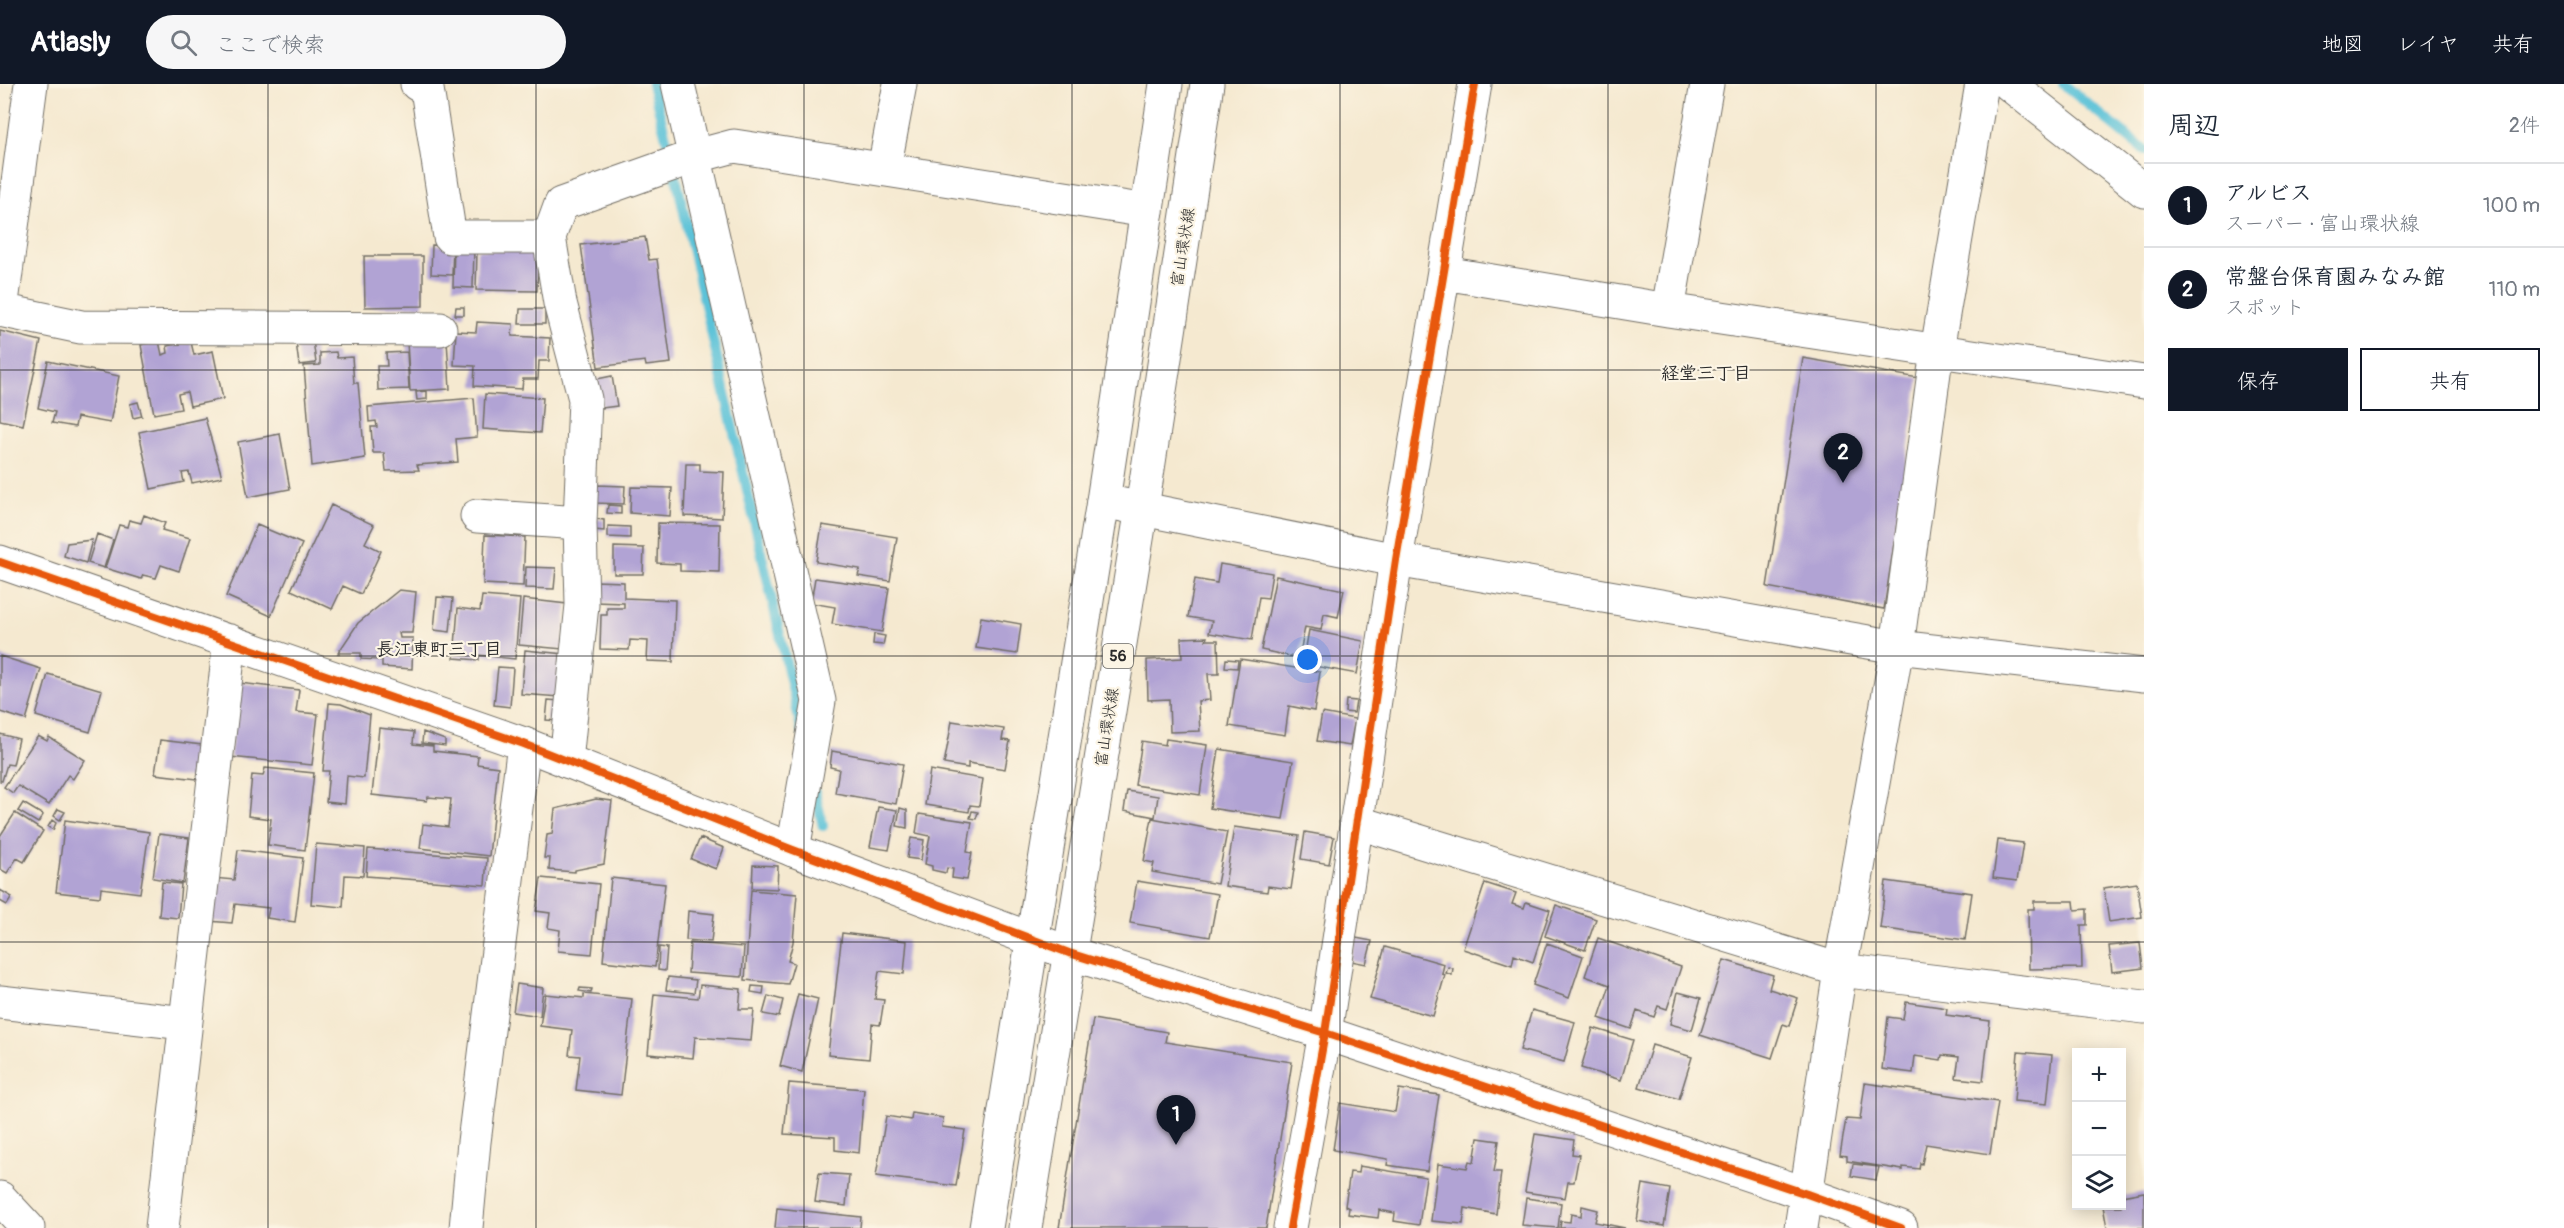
<!DOCTYPE html>
<html lang="ja">
<meta charset="utf-8">
<style>
:root{--surface:#fff;--page:#f6f6f7;--text:#1f2937;--muted:#747a83;--line:#e0e1e3;--accent:#111827}
body{margin:0;font-family:Pangolin,"Klee One",sans-serif;background:var(--page);color:var(--text)}
.controls{position:absolute;right:18px;bottom:18px;display:grid;overflow:hidden;border-radius:0px;box-shadow:0 3px 15px #0003}
.controls button{width:54px;height:54px;display:grid;place-items:center;padding:0;border:0;border-bottom:2px solid var(--line);background:var(--surface);color:var(--text);font:30px sans-serif}
.you{position:absolute;left:1308px;top:576px;width:21px;height:21px;margin:-15px;border:4px solid #fff;border-radius:50%;background:#1a73e8;box-shadow:0 0 0 9px #1a73e833}
.badge{display:grid;place-items:center;width:39px;height:39px;border-radius:50%;background:var(--accent);color:#fff;font-size:20px;font-weight:700}
.pin{position:absolute;translate:-50% -50px;filter:drop-shadow(0 2px 3px #0008)}
.pin::after{content:'';position:absolute;top:32px;width:21px;height:18px;background:inherit;clip-path:polygon(0 0,100% 0,50% 100%)}
.list{margin:0;padding:0;list-style:none}
h2{display:flex;justify-content:space-between;align-items:center;height:78px;margin:0;padding:0 24px;font-size:26px}
h2 small{font-size:20px;font-weight:400;color:var(--muted)}
.list li{display:grid;grid-template-columns:39px 1fr auto;gap:18px;align-items:center;box-sizing:border-box;height:84px;padding:0 24px;border-top:2px solid var(--line)}
.list b{display:block;font-size:22px;white-space:nowrap}
.list p{margin:0;font-size:20px;white-space:nowrap;color:var(--muted)}
.list em{font-size:20px;font-style:normal;color:var(--muted)}
.actions{display:flex;gap:12px;padding:18px 24px}
.actions a{flex:1;padding:14px 0;border:2px solid var(--accent);border-radius:0px;text-align:center;font-size:21px;color:var(--accent)}
.actions .main{background:var(--accent);color:#fff}
.icon{flex:none;width:33px;height:33px;fill:none;stroke:currentColor;stroke-width:2;stroke-linecap:round;stroke-linejoin:round}
.map{position:relative;flex:none;width:2144px;height:1144px;overflow:hidden}
header{display:flex;align-items:center;gap:36px;box-sizing:border-box;height:84px;padding:0 30px;background:var(--accent);color:#fff}
header strong{font-size:28px}
nav{display:flex;gap:33px;margin-inline-start:auto;font-size:21px}
.search{width:420px;height:54px;background:var(--page);display:flex;align-items:center;gap:15px;box-sizing:border-box;padding:0 21px;border-radius:33px;color:var(--muted);font-size:22px}
main{display:flex}
aside{flex:1;background:var(--surface)}
.map>svg:first-child{display:block}
</style>
<header>
<strong>Atlasly</strong>
<div class="search"><svg class="icon" aria-label="search" viewBox="0 0 24 24"><circle cx="10" cy="10" r="6"/><path d="M15 15l6 6"/></svg>ここで検索</div>
<nav><a>地図</a><a>レイヤ</a><a>共有</a></nav>
</header>
<main>
<div class="map">
<svg width="2144" height="1144" viewBox="0 0 2144 1144">
<rect width="100%" height="100%" fill="#fcf5e5"/>
<filter id="ink" filterUnits="userSpaceOnUse"><feTurbulence type="fractalNoise" baseFrequency=".0167" numOctaves="2"/><feDisplacementMap in="SourceGraphic" scale="12" xChannelSelector="R" yChannelSelector="G"/><feConvolveMatrix kernelMatrix="1 2 1 2 8 2 1 2 1" color-interpolation-filters="sRGB"/></filter>
<filter id="wash" filterUnits="userSpaceOnUse"><feTurbulence type="fractalNoise" baseFrequency=".008" numOctaves="4" result="noise"/><feDisplacementMap in="SourceGraphic" scale="24" xChannelSelector="R" yChannelSelector="G"/><feGaussianBlur stdDeviation="1.35" result="paint"/><feColorMatrix in="noise" values="0 0 0 0 0 0 0 0 0 0 0 0 0 0 0 0 0 1.4 0 .05"/><feComposite in="paint" operator="in"/></filter>
<g filter="url(#wash)">
<rect width="100%" height="100%" fill="#f5e9d0"/>
<g fill="none" stroke-linecap="round" stroke-linejoin="round">
<path stroke="#5bc2d8" stroke-width="10" d="M652,0L673,80L802,648
M2063,0L2144,66
M815,708L823,742"/>
</g>
<g id="blocks">
<path fill="#b1a3d4" d="M645,153L649,176L657,175L671,279L646,282L645,277L598,283L581,161Z
M432,161L453,162L452,191L431,190Z
M454,161L474,162L473,204L453,203Z
M477,166L538,167L537,207L476,206Z
M364,172H423V222L365,223Z
M456,223H464V231H455Z
M520,225H545V240H519Z
M477,238L513,240L512,252L550,254L549,277H539L538,295H523L522,305L474,302L475,282L454,281L456,247L476,248Z
M0,247L41,257L23,341L0,336Z
M313,256L316,279L299,281L296,258Z
M447,256L450,305L410,307L407,258Z
M159,257L162,271L168,269L167,262L191,258L194,271L213,267L223,315L190,322L187,308L178,310L181,325L154,330L141,261Z
M336,268L337,274L352,273L354,299H358L365,374L312,382L304,282L320,281V269Z
M407,268L409,305L378,306L377,282H387L386,269Z
M1803,274L1919,294L1884,525L1767,503Z
M48,277L119,292L110,339L77,333L75,343L52,339L55,328L38,324Z
M612,292L617,322L602,324L597,295Z
M427,307V315L417,316L416,308Z
M485,310L543,314L540,349L483,345Z
M474,314L477,353L456,355L458,378L417,381L419,386L386,387L384,369H373L371,343H377L376,337L369,338L368,323Z
M138,318L142,332L133,334L130,320Z
M205,334L222,393L192,399L189,388L182,389L184,398L151,405L139,348Z
M280,350L290,405L248,413L238,358Z
M686,380H700V387L724,388L722,434L684,432Z
M596,401L625,402L624,420L595,419Z
M631,403L672,404L670,432L630,429Z
M331,421L374,441L365,459L381,467L361,510L343,502L332,525L291,506Z
M608,421L621,422V430L607,429Z
M144,431L165,439L162,446L190,454L179,487L161,481L156,494L143,491L141,495L105,484L119,441L127,443L129,436L141,439Z
M596,435L604,436V447L595,446Z
M658,439L720,440L719,488L680,487V480L657,479Z
M257,441L302,460L271,532L226,512Z
M822,441L897,453L890,497L858,492L860,485L816,478Z
M608,442L630,443V454L608,453Z
M97,450L113,456L104,484L88,479Z
M485,451L525,453L523,502L483,500Z
M92,456L86,479L64,472L67,459Z
M614,463L644,464L643,490H614Z
M1220,480L1272,489L1268,514L1259,513L1252,556L1209,549L1212,537L1188,533L1195,495L1217,499Z
M526,483L556,484L554,505L525,504Z
M1276,492L1344,506L1338,533L1324,530L1321,546L1305,543L1299,574L1261,566Z
M815,494L889,504L882,548L832,540L835,523L811,519Z
M594,497L624,498V514L675,516L673,578L647,577L648,557L630,556L629,566L600,565L601,531H607V524H624V519L594,518Z
M399,506L416,508L412,549H399L400,554H413L412,585L382,583V576L361,575V569H338L358,539Z
M482,512L520,515L515,575L479,571V576L454,574L458,524L480,527Z
M437,513L453,514L450,548L434,546Z
M523,515L567,520L563,565L519,561Z
M981,533L1021,540L1017,570L976,564Z
M1309,546L1363,557L1357,590L1303,580Z
M874,550L885,552L883,561L873,560Z
M1207,553L1206,556H1218L1219,590H1208L1210,616L1198,617L1200,647L1170,648L1169,615L1148,616L1147,576L1182,574L1181,554Z
M525,566L564,570L560,613L521,610Z
M0,572L41,585L26,636L0,628Z
M1226,575L1238,576L1237,584L1225,583Z
M1240,575L1320,588L1314,627L1289,622L1285,651L1229,642Z
M498,583L513,584L510,623L494,621Z
M48,590L102,606L90,648L36,632Z
M239,599L299,606L296,628L318,630L312,681L230,673Z
M548,616L560,617L558,637L546,636Z
M1346,616L1356,617L1354,629L1345,628Z
M329,619L341,620L370,631L364,694L347,692L345,720L326,718L329,687H323Z
M1322,629L1355,635L1350,662L1317,657Z
M952,637L1004,645L1002,656L1010,657L1005,685L968,679V684L944,680Z
M379,644L414,648L413,660L433,662V667L478,672L477,680L498,683L489,772L420,764L423,740L448,743L451,715L428,713L427,717L372,711Z
M423,648L445,656V662L422,659Z
M0,650L19,655L13,681L7,680L2,697H0Z
M38,652L47,657L49,653L85,676L73,695L68,691L49,721L18,702L13,709L4,703Z
M1166,655L1207,661L1200,711L1135,701L1142,657L1165,661Z
M160,656L202,661L197,695L155,690Z
M1219,665L1293,677L1283,735L1210,724Z
M832,667L903,680L896,720L835,709L839,685L830,683Z
M265,684L314,689L305,766L268,761L271,735L248,732L252,691L263,692Z
M930,686L983,695L979,722L970,721L969,728L925,721Z
M1127,707L1158,712L1155,733L1124,727Z
M596,715L612,717L604,780L575,786V788L549,786L550,774H544L547,751L552,750L555,725Z
M23,719L43,731L38,739L18,727Z
M878,723L897,726L889,766L870,763Z
M900,724L907,726V744L897,742Z
M58,725L65,728L60,736L54,732Z
M972,727L978,728L976,735L970,734Z
M15,729L43,747L24,778L17,774L7,789L0,785V752Z
M919,730L972,738L967,768L972,769L967,796L952,794L953,785L947,784L946,789L932,786V782L925,780L930,752L916,749Z
M1152,734L1227,748L1217,800L1152,788L1154,779L1144,777Z
M52,736L56,739L53,746L48,743Z
M65,736L149,748L140,809L101,804L100,813L56,808Z
M1234,743L1299,752L1291,805L1268,802L1267,808L1225,802Z
M1305,748L1334,753L1329,780L1301,775Z
M159,750L189,754L183,799L153,794Z
M700,754L724,764L716,785L691,775Z
M911,754L924,756L921,776L907,774Z
M1998,756L2023,759L2017,797L1993,794Z
M316,760L365,764L363,792L345,791L343,823L311,820Z
M368,765L487,774L485,801L366,792Z
M238,766L303,774L295,838L267,834L269,824L235,820L232,839L209,837L213,794L234,796Z
M753,781L778,782L777,805L752,804Z
M541,794L599,800L592,870L558,867L560,846L548,844L550,829L536,827Z
M611,794L665,800L655,883L603,877Z
M1137,797L1218,810L1210,853L1130,839Z
M1886,797L1972,809L1965,856L1880,844Z
M162,798L181,800L178,834L159,832Z
M1485,799L1516,809L1512,820L1524,824L1526,818L1550,826L1533,878L1514,871L1512,881L1463,865Z
M2137,799L2142,833L2109,838L2104,804Z
M0,806L12,813L7,821L0,817Z
M751,806L797,810L793,858L788,877L794,879L788,900L745,896Z
M2034,817H2074L2075,826L2087,825V841H2081L2082,884L2029,885L2028,825H2034Z
M1556,821L1596,835L1585,866L1545,852Z
M688,827L714,830L711,858L686,856Z
M842,849L907,857L904,890L879,887L875,915L884,916L880,941L872,940L869,975L828,971Z
M1356,854L1372,857L1366,880L1351,877Z
M1598,854L1681,883L1667,925L1658,922L1654,933L1637,927L1631,945L1599,934L1610,901L1585,892Z
M690,859L744,863L742,893L688,889Z
M1547,859L1583,872L1569,914L1533,901Z
M2140,859L2143,884L2112,888L2109,862Z
M659,863L667,864L665,887L658,886Z
M1385,863L1444,880L1442,890L1445,891L1433,932L1370,915Z
M1724,876L1773,891L1769,905L1798,914L1789,942L1783,940L1772,974L1700,951Z
M1448,883L1453,884L1452,891L1446,889Z
M668,893L696,896L694,909L666,906Z
M517,900L543,904L540,932L513,928Z
M700,901L741,905L739,925H754L751,957L695,953L693,974L648,970L654,910L698,914Z
M752,902L764,903L763,910L751,908Z
M580,904L592,905L591,909L579,907Z
M1678,908L1701,914L1692,946L1670,940Z
M545,910L584,914V910L632,915L621,1011L576,1006L580,972L569,971L572,946L540,942Z
M798,910L818,915L802,988L780,982Z
M768,912L783,916L779,933L763,930Z
M1906,918L1947,924L1946,931L1990,937L1983,997L1956,994L1959,973L1942,971L1941,976L1915,972L1913,989L1882,985L1888,933L1903,935Z
M1532,926L1575,938L1564,978L1520,966Z
M1093,935L1167,948L1165,958L1292,978L1266,1144H1059Z
M1593,944L1633,956L1621,996L1581,984Z
M1652,961L1692,973L1679,1015L1639,1003Z
M2018,968L2052,971L2047,1020L2014,1017Z
M789,999L864,1005L859,1069L835,1066V1053L784,1050Z
M1865,999L1998,1018L1990,1070L1926,1060L1922,1080L1920,1079L1919,1085L1903,1083V1086L1847,1077V1072L1840,1071L1846,1035L1860,1036Z
M1399,1005L1439,1011L1427,1087L1387,1081L1388,1075L1333,1066L1340,1019L1395,1028Z
M912,1029L943,1034L942,1043L965,1046L956,1102L876,1092L886,1032L911,1036Z
M1535,1050L1574,1056L1572,1070L1579,1071L1574,1098H1568L1565,1114L1525,1108Z
M1478,1054L1499,1057L1494,1088H1501L1496,1130L1465,1124L1463,1140L1431,1137L1438,1080L1467,1084L1469,1077L1474,1078Z
M1853,1080L1879,1083L1876,1096L1851,1092Z
M1359,1082L1426,1093L1419,1141L1394,1137L1395,1129L1379,1126L1378,1134L1348,1130L1349,1124L1345,1122L1350,1088L1358,1089Z
M819,1089L849,1091L846,1122L815,1118Z
M1643,1100L1670,1105L1664,1142L1637,1137Z
M2144,1108V1144H2107L2103,1122H2121L2122,1112Z
M1526,1114L1561,1119L1558,1144L1522,1141Z
M1582,1122L1598,1126L1595,1138L1625,1144H1560L1561,1137L1570,1138L1571,1130L1581,1132Z
M777,1124L861,1133L860,1144H775Z"/>
</g>
</g>
<g filter="url(#ink)">
<use href="#blocks" fill-opacity="0" stroke="#726e65" stroke-width="1.5"/>
<g fill="none" stroke-linecap="round" stroke-linejoin="round">
<g stroke="#726e65" stroke-width="35">
<path id="minor" d="M417,0L427,5L450,153H549L561,120L693,73L734,62L1147,127
M678,0L819,617L793,766
M2009,0L2144,107
M884,85L900,0
M549,153L560,219L585,315L580,439L582,521L566,677
M1444,189L1668,226L2144,298
M0,226L81,243L440,245
M1,226L31,0
M1668,226L1707,0
M477,432L580,439
M1356,738L1840,886L2144,923
M0,918L185,939
M0,1114L28,1144
M162,1144L230,557
M466,1144L474,1058L524,660
M1290,1144L1325,949L1396,476L1475,0
M1801,1144L1840,886L1897,563L1937,266L1982,0"/>
</g>
<g stroke="#726e65" stroke-width="35">
<path id="tertiary" d="M1103,417L1396,476L1897,563L2144,591
M0,478L524,660L793,766L1069,869L1325,949L1807,1110L1901,1144"/>
</g>
<g stroke="#726e65" stroke-width="35">
<path id="primary" d="M986,1144L1103,417L1166,0
M1025,1144L1142,424L1207,0"/>
</g>
<use href="#minor" stroke="#fff" stroke-width="33"/>
<use href="#tertiary" stroke="#fff" stroke-width="33"/>
<use href="#primary" stroke="#fff" stroke-width="33"/>
<g stroke="#fcf5e5" stroke-width="11">
<path id="cycleway" d="M0,478L524,660L793,766L1069,869L1325,949L1807,1110L1901,1144
M1290,1144L1325,949L1396,476L1475,0"/>
</g>
<use href="#cycleway" stroke="#e8590c" stroke-width="8"/>
</g>
</g>
<path fill="none" stroke="#2b2b2b" stroke-width="1.5" stroke-opacity="0.55" d="M268,0V1144M536,0V1144M804,0V1144M1072,0V1144M1340,0V1144M1608,0V1144M1876,0V1144M0,286H2144M0,572H2144M0,858H2144"/>
<g text-anchor="middle" stroke-width="4.5" stroke-linejoin="round" paint-order="stroke">
<rect fill="#fcf5e5" stroke="#6a6863" stroke-width="1.5" x="1103" y="560" width="30" height="24" rx="4.5"/>
<g font-size="15" font-weight="bold" fill="#2b2b2b">
<text x="1118" y="577">56</text>
</g>
<g font-size="16" fill="#2b2b2b" stroke="#fcf5e5">
<text transform="translate(1182 163) rotate(-81)" y="6">富山環状線</text>
<text transform="translate(1106 643) rotate(-81)" y="6">富山環状線</text>
</g>
<g font-size="18" font-weight="bold" fill="#2b2b2b" stroke="#fcf5e5">
<text x="1706" y="295">経堂三丁目</text>
<text x="439" y="571">長江東町三丁目</text>
</g>
</g>
</svg>
<div class="controls">
<button>+</button>
<button>−</button>
<button><svg class="icon" aria-label="layers" viewBox="0 0 24 24"><path d="M12 4l9 5-9 5-9-5zM3 14l9 5 9-5"/></svg></button>
</div>
<div class="you"></div>
<div class="pin badge" style="left:1176px;top:1061px">1</div>
<div class="pin badge" style="left:1843px;top:399px">2</div>
</div>
<aside>
<h2>周辺<small>2件</small></h2>
<ul class="list">
<li><span class="badge">1</span><div><b>アルビス</b><p>スーパー · 富山環状線</p></div><em>100 m</em></li>
<li><span class="badge">2</span><div><b>常盤台保育園みなみ館</b><p>スポット</p></div><em>110 m</em></li>
</ul>
<div class="actions"><a class="main">保存</a><a>共有</a></div>
</aside>
</main>
